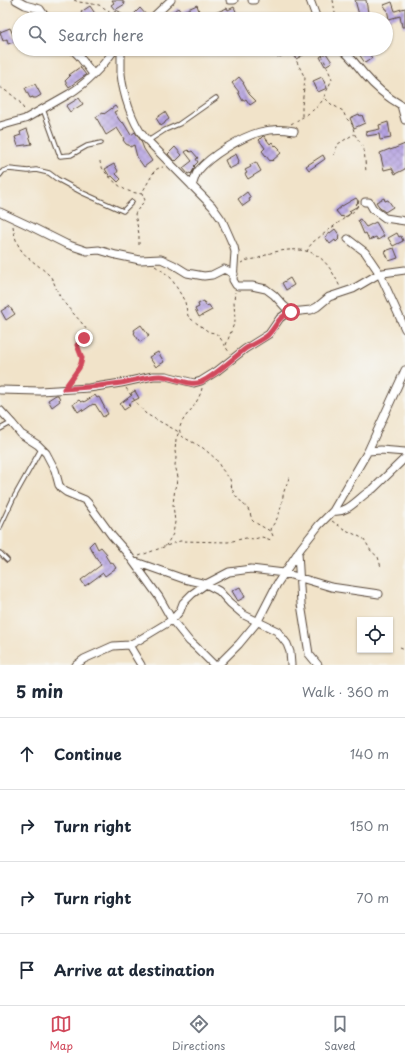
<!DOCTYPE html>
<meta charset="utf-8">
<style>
:root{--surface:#fff;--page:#f6f6f7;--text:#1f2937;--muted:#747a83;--line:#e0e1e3;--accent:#d1495b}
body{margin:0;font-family:"Playpen Sans",sans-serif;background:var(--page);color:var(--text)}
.controls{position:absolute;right:12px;bottom:12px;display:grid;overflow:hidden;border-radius:0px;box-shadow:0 1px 3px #0004}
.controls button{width:36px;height:36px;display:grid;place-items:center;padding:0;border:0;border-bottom:1px solid var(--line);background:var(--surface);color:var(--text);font:20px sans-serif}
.stop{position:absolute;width:12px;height:12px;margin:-9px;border:3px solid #d1495b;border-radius:50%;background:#fff}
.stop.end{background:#d1495b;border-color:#fff;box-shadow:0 1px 4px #0008}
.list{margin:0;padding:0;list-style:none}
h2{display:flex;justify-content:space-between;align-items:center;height:52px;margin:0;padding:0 16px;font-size:17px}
h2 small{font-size:13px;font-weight:400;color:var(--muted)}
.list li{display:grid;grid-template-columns:26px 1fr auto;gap:12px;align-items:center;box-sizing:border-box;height:72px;padding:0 16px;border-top:1px solid var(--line)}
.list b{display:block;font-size:15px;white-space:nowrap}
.list em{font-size:13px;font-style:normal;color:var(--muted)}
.icon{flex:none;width:22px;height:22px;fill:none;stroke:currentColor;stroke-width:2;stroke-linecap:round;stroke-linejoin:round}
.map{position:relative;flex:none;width:405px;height:665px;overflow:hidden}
.search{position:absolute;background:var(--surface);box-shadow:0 1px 3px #0004;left:12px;right:12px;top:12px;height:44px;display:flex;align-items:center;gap:10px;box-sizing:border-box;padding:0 14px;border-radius:22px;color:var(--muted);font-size:15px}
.sheet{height:340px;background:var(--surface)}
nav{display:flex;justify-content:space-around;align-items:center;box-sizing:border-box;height:56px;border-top:1px solid var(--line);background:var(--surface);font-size:11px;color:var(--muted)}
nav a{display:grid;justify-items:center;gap:2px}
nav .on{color:var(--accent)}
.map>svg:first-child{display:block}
</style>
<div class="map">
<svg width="405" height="665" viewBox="0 0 405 665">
<defs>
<pattern id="building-cross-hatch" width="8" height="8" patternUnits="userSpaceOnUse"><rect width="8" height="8" fill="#b6a3e2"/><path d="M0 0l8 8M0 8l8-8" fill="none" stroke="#9585b7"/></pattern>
</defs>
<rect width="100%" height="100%" fill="#f6f6f2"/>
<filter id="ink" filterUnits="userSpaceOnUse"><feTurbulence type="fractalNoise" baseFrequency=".025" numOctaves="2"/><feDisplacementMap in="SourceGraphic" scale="8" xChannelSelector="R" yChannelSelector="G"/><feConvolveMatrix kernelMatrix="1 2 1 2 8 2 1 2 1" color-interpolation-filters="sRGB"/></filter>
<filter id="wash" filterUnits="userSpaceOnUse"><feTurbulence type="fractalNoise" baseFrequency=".012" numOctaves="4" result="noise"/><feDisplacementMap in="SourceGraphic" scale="16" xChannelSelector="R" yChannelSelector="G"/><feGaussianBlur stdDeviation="0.9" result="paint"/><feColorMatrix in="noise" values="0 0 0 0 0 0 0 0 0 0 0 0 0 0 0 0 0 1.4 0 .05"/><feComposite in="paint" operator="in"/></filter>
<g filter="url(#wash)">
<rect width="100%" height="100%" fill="#f1e3c9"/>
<g id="blocks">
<path fill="url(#building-cross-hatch)" d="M112,0H122L125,4L115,10L111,5L114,3Z
M355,0H366L368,13L359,15Z
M392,2L395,11L405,8V27H402L400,16L389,19L387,9H386L384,5Z
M197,5L199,11L191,15L193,19H162L178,8L181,12Z
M90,6L96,15L92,18L91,17L88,19H85L81,12Z
M234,7L238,16L230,19H218L215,13L227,8L228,10Z
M140,8L147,16L144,19H129Z
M10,28L16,41L8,44L7,39L3,41L0,32Z
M272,49H300L301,51L303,50L305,54L296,59L291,50L280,57L279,56L277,57Z
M366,49L372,58L365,63L359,54Z
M326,53L332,62L325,66L320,57Z
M80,67L86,75L69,87L65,81L70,76L69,75Z
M239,77L244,83H243L249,94L256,101L250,105L246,99L243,101L238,92H239L232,83Z
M322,77L327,88L318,92L313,81Z
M35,84L41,95L36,98H33V97L30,98L25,88Z
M79,98L83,104L70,112L66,106Z
M115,106L118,110L114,112L120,121L122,123L123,122L131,135L135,132L141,141L144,149L152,161L144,167L137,157L134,145L130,147L129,145H128L126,144L123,140L124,139L117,128L106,135L96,117L103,113L104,114Z
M165,112L169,119L165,122V123L161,126L156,118Z
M359,114L360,116L362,115L365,123L354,128L350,118Z
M388,122L391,138L380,140L379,134L367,136L366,132L380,129L379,125Z
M27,129L32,144L18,146L15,137L21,135L20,132Z
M263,136H264L270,144L272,142L275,146L276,145L280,149L279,150L281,153L272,161L271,160L270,161L262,151L265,148L259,140Z
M405,144V169L395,174L392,168L384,170L380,153L390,149V150L393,149Z
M175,147L182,155L176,161L175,160L174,161L168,154Z
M188,150L190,152L192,151L198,158L196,159L198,162L194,166L195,167L191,174L190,173L188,174L183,168L192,161L185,152Z
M236,154L239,161L238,162L239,164L229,169L225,160Z
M323,155L325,159L309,170L306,166Z
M256,162L261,171L248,179L245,174L247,173L245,170L251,167L250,165Z
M114,164L118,171L116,174L121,179L118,182L112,176L110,177L105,169Z
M247,192L251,198L249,199L250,201L243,206L238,199Z
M356,198L359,202L356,204L358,206L349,211L351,213L347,216L343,217L342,216L341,217L336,211L342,206Z
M384,198L385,201L388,200L393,207L385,212L380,208L376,202Z
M360,219L366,227L376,222L384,236L378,240L376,237L369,240L366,233L364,234L358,220Z
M335,229L340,236L338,238L339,239L336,242L335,240L330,244L325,237Z
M397,233L399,237L401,236L403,241L393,246L388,238Z
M394,248L398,258L389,261L385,251Z
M290,278L294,285L286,290L282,283Z
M204,301L206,306L209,305L212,310L199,317L195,309L199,307L198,304Z
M9,306L15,314L6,320L1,311Z
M141,325L149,336L140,342L134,333L135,332L134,330Z
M158,352L164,362L156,367L149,357Z
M135,391L139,398L128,404L130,406L124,410L120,404L132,395L131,393Z
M56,395H58L60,399H59L60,401L52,407L48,400Z
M95,395L97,398L99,397L108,414L103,417L95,404L94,405L93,404L83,411L82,409L78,412L73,404L79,400L81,402L83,401L84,402Z
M94,541L98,549L101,547L107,554L105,555L110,563L112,562L116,568L105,576L103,573L85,586L81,580L101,565L89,546Z
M240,587L245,597L238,601L232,591Z"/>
</g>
</g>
<g filter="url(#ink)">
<use href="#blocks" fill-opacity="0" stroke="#564638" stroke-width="1"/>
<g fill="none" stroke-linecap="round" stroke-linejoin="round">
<g stroke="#564638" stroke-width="5.5">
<path id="lane" d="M43,109L60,156L71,155L87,146L101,143
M148,141L165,130L179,124L216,98
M0,175L3,171L9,169L28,171L36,170L49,173L57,179L83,193L123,211L132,202
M0,429L11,423
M0,527L13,499L41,449
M0,553L7,560"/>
</g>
<g stroke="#564638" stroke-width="9">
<path id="street" d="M16,0L25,5L40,9L47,19
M230,0H234
M252,0H254
M310,0L317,19
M117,15L120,19
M151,19L171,0
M72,49L79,56L93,74
M121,49C121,57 121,66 121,74C123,94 132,122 144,137L212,206L222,220L234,247L235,252L233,280L236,285L238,286H252L266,289L274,295L284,306L291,312
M341,49C351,56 357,66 365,75C375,87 387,97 401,105L405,120
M0,126L25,119L69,94C87,83 103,66 115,49
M192,186C194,181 195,175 198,171C210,156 241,137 260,132C271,129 283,129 294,131
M365,202H369L373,209L385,218L405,221
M0,212L30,226L66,244L87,251L99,250L116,255L140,260L161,259L174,265L187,273L204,276L212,275L224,269L234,274
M348,239L365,252L380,274L405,329
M0,390L40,391L89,388L121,383L153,376H166L194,383L201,381L217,371L245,349L269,334L280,318L287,313L291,312L311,310L317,307L329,297L353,289L377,275L383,273L405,270
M0,410L12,423L21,434L38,445L46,453L55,470L59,485L62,489L66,492L85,500L88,503L112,536L127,553L159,597L172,620L180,611L183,603L192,594L206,584L229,572L251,569L284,573L331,587L379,594
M368,451L381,450L405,452
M333,511C349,514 360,495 373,489L405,458
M298,552L301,604L309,654L318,665
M133,561L184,579L206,584L219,591L230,603L244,615L277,631L287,644L290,652L291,665
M129,645L141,665
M76,665L84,659L113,646L129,645L139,640L172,620L189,641L195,646L214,665
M218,665L239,644L258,621L277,584L301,548L319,525L333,511L368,451L405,370"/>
</g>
<path stroke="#564638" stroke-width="1" stroke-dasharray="3 3" stroke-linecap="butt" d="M74,0L79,2L99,5L111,12
M333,0L335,13L334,19
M322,49V55L332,79L324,97L331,104L343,111L346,118L352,124L355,135L364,148L366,172
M294,56L305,78L302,106V118
M0,87L12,95L19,101L25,111
M291,124C303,117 317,110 324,98
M334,155L338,144L354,134
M100,161C100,170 116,184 124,189C129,192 136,193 142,194
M13,226C17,257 31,257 50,276C55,282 56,291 61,298C69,311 82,320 89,334L88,336L77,345L82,358L79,367L68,383
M139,245V234L135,214L136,212L145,200L142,194L143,191L155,170L159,168L163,167
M307,252L309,247L313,242L354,211L357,207L358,199
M241,263C247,259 253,260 259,258C264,256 269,253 274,252C311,245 325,254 340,287
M155,266L164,272L171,278L180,293L185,302L188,316L191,319L209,332L215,333L219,336L227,349L229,352
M226,345L235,321L234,301L235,292
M126,388L135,401L146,414L179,432L176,439L175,451L176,458L175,465L178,477L175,488L173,504L175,522L173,534L165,547
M202,388C201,394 197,401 194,406C188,414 173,428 183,437L203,448L216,459L221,468L230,479L232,489L235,495L248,509L250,513L252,520L254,522L270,531
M332,521L344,529L364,539L371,551L378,557L381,567
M273,536L270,529C280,516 280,512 283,496C284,489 288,482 290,475
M139,556L180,541L228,542L246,538L254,539L262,537L271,540
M400,647L405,649"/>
<use href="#lane" stroke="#fff" stroke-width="3.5"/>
<use href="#street" stroke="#fff" stroke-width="7"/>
</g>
</g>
<g fill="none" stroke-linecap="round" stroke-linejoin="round" filter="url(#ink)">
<path stroke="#d1495b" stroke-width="5" d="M84,338L77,345L82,358L81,363L79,368L64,389C83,388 102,386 121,383C134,381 147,376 160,376C173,376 189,387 201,382C216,375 232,359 245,349C252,344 261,341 268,335C278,325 276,318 291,312"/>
</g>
</svg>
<div class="controls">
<button><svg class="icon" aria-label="locate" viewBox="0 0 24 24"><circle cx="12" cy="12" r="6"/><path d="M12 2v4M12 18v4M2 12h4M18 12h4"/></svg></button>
</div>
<div class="stop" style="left:291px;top:312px"></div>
<div class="stop end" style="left:84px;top:338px"></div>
<div class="search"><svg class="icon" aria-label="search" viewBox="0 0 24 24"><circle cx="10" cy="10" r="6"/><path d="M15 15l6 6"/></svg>Search here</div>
</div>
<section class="sheet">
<h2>5 min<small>Walk · 360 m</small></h2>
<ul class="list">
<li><svg class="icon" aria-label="ahead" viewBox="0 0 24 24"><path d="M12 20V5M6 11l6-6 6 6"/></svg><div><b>Continue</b></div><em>140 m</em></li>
<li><svg class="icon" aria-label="right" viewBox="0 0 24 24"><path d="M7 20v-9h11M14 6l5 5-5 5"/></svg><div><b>Turn right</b></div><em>150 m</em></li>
<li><svg class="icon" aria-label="right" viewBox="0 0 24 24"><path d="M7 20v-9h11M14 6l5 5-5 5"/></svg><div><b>Turn right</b></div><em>70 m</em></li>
<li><svg class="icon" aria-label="arrive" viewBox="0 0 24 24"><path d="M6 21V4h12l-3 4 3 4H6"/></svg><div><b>Arrive at destination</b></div></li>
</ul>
</section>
<nav>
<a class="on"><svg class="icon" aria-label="map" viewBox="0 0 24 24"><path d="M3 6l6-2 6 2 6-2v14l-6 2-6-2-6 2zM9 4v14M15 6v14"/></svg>Map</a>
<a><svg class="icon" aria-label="directions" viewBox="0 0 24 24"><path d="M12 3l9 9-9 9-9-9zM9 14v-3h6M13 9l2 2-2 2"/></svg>Directions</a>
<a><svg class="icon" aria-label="saved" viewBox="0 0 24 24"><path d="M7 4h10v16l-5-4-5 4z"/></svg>Saved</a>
</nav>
